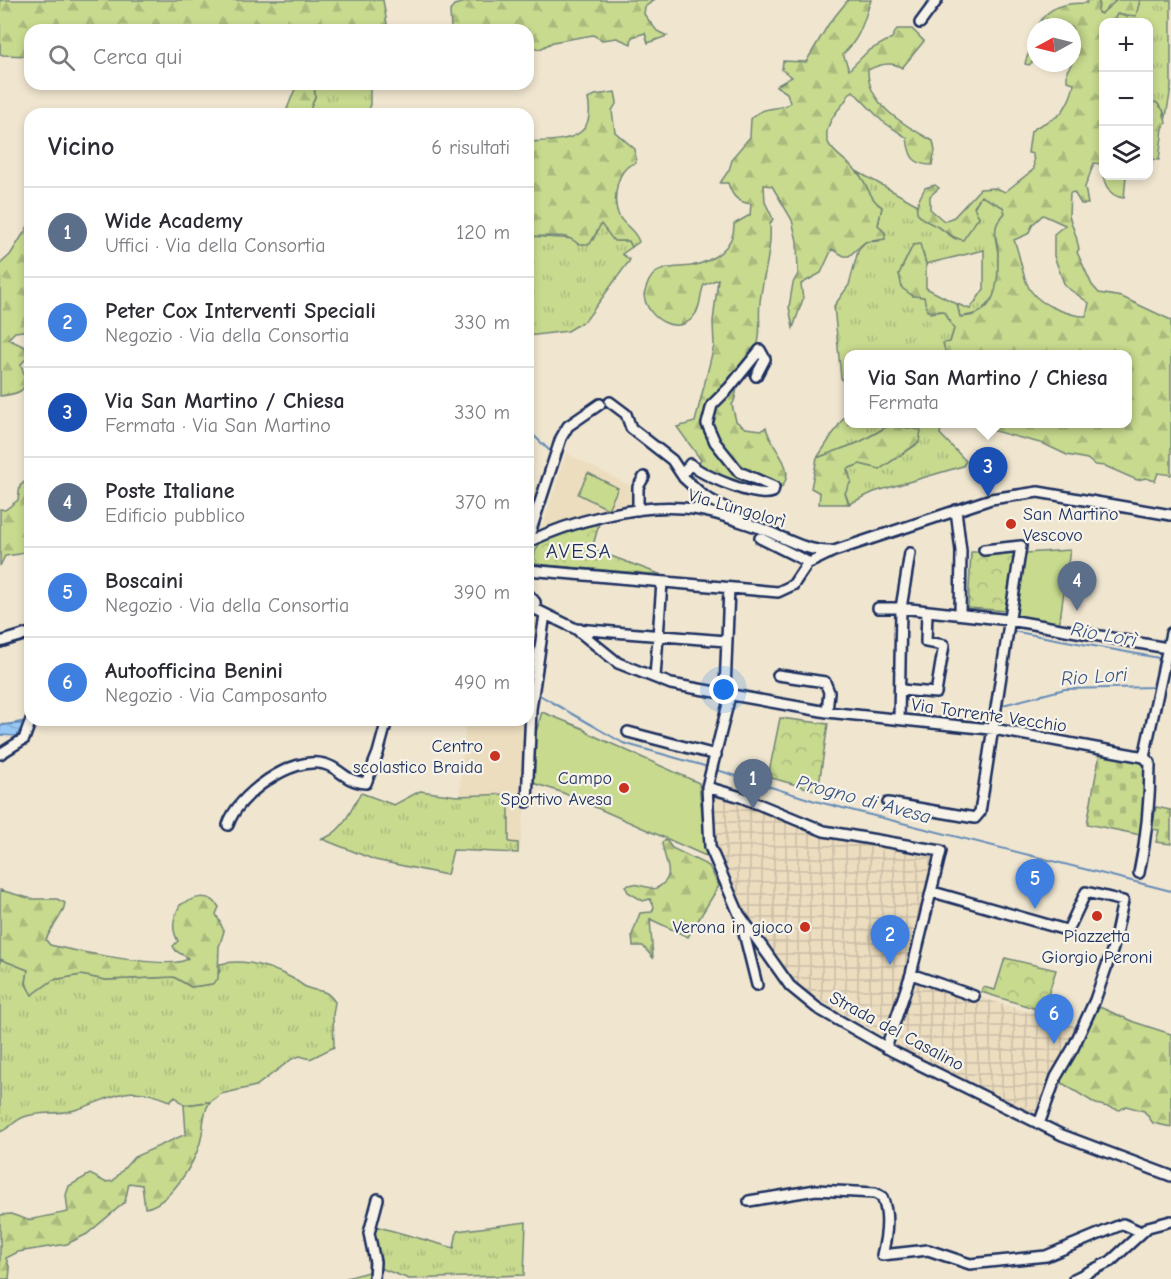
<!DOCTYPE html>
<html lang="it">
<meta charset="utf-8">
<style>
:root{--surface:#fff;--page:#f7f7f7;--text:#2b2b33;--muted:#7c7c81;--line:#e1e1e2;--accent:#c8321e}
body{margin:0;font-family:"Comic Neue",sans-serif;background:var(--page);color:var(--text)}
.controls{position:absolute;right:18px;top:18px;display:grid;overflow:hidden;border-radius:12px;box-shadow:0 3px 9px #0003}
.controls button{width:54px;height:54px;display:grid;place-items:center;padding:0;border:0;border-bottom:2px solid var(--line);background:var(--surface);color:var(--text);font:30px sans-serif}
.compass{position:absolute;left:1027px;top:18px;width:54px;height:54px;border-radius:50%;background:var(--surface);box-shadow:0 3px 9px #0003;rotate:263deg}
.you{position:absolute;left:724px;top:690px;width:21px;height:21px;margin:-15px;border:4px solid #fff;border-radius:50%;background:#1a73e8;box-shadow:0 0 0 9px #1a73e833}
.badge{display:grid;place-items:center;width:39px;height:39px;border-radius:50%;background:var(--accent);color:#fff;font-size:20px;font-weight:700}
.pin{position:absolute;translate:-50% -50px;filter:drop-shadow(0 2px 3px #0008)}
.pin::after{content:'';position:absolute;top:32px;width:21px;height:18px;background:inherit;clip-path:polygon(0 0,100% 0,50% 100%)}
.popup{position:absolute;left:844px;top:350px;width:288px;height:78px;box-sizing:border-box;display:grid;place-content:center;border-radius:12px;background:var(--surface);filter:drop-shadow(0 2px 4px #0005);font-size:20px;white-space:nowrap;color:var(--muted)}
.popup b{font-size:22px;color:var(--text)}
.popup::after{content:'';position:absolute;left:50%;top:100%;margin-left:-12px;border:12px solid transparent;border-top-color:var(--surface)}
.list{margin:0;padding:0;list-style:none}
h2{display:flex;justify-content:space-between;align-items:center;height:78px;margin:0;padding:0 24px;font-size:26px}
h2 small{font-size:20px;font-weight:400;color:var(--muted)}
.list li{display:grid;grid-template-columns:39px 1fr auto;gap:18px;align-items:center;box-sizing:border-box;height:90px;padding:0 24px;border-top:2px solid var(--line)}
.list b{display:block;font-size:22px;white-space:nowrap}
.list p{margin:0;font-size:20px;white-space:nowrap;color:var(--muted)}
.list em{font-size:20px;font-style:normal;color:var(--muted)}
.icon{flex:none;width:33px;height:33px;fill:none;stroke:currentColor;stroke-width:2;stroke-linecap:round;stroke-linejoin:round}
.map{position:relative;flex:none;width:1171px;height:1279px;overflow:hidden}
.search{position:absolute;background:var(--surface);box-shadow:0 3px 9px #0003;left:24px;top:24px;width:510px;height:66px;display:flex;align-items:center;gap:15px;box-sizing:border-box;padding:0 21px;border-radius:18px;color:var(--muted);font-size:22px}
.panel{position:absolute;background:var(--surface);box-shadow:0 3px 9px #0003;left:24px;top:108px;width:510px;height:618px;border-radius:18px}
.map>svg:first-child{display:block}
</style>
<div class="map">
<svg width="1171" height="1279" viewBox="0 0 1171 1279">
<defs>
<pattern id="industrial-grid" width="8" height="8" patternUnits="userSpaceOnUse" patternTransform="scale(1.5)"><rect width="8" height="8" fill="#ecddbf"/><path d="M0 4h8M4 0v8" fill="none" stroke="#cabea7"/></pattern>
<pattern id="grass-tufts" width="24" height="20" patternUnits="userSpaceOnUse" patternTransform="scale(1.5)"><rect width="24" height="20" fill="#c7da8e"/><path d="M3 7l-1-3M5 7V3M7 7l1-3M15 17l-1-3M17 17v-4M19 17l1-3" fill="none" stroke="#aabb7d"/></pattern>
<pattern id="forest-firs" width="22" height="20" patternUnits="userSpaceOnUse" patternTransform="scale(1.5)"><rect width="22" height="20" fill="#c7da8e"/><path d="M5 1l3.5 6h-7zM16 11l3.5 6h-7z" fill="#aabb7d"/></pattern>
<pattern id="cemetery-stones" width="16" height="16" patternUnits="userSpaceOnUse" patternTransform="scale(1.5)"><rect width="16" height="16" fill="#c7da8e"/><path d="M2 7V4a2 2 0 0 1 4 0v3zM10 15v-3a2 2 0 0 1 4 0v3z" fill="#aabb7d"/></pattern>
<pattern id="park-crowns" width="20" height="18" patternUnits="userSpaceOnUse" patternTransform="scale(1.5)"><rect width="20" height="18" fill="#c7da8e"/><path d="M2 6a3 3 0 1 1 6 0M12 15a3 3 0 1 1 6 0" fill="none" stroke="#aabb7d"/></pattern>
<pattern id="water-waves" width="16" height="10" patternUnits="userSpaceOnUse" patternTransform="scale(1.5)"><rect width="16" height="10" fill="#97c8f3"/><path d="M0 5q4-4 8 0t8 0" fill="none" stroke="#82acd3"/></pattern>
</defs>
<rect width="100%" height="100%" fill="#f0e6d0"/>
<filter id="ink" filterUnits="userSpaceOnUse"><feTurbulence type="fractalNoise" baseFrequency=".0167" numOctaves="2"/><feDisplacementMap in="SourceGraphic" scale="12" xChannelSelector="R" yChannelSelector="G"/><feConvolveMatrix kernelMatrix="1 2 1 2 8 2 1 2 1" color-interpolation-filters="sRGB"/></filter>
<g filter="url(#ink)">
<path fill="#ecddbf" d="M566,453L629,485L635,494L634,508L541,531Z
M466,720H528L526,792L520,851L456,828Z"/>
<path fill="url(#industrial-grid)" d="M711,790L825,829L938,852L914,955L889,1039L802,990L766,945L743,911L724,872L714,843Z
M913,977L1075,1026L1036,1117L893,1044Z"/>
<path fill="url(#grass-tufts)" stroke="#718476" stroke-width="1.5" d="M1099,0H1117L1101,14L1098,13Z
M1140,0H1171V88L1166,117L1163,110L1149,100L1148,22H1113L1117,14L1127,17L1140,3Z
M314,84H370V114H308L315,97Z
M858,172L916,204C919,221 925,219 939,227C945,231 949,236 956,239L981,195L1003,207L1005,213L997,224L995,236L998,253V291L980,313L960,317L957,304L970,309L984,289V250L926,264L923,253L910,251L899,274L924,297L930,313L944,311L954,329L946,354H958H848V388L841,378L834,306L849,285L858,251L865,242L879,241L885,233L878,225L882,207L875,202Z
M601,223L617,241H629L632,247L622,254L630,260L586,320L568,331L528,336V236L593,240Z
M848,411V424H942L940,434L966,461L963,466L874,492L849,504L845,493L851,481L847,469L860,464L880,469L919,443L912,429L890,425L860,442L817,458Z
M420,791L457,796L509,794V842L518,843V853L453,850L447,875L375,860L322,839C344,832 350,810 361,793L394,805Z
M0,959L28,970L26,984L32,995L53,980L81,975L106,980L174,977L191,987L212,984L220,971V964C244,958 271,967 292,978C298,981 302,986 308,988C321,993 324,987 335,1002L333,1015L334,1047L310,1059L300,1056L292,1059L256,1086L221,1094L210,1102L184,1105L175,1096L170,1101C126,1082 115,1098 75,1110C59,1115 40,1111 24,1117C15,1120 9,1129 0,1132Z
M526,1222L524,1275L409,1279L375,1266L372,1279H343L368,1272C370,1256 363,1240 368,1224L454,1248L457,1231Z"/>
<path fill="url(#forest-firs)" stroke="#718476" stroke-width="1.5" fill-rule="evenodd" d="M0,0H383L388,30H30V56L3,55L0,54Z
M474,0H654L645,7L644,14L657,31L667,36L648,43L645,33L632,37L631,44L617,38L602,40L593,35L553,42L540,49L528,46V30H451L450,11L454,5Z
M848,0H871C863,22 861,38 843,54L849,70L868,51L892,38L897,29H912L924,41L902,68C892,61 878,65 868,70C867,106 907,126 933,141L935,151L932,165C912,165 909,155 907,138L882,121L853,91L849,94C846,103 838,108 833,117C814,147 842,154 858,173C868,184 869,199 882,207L878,225L885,233V239L865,242L849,256H844L832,249L821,273L801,284L803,299L793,328L789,307L793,283L798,274L797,241L792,220L772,186L764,185L765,202L773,219L770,224C772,251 763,275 760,302C758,317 762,333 757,347C753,360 742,370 738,384C735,392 737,398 732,405L736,421L745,428L762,430L766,427C771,454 809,472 768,499L693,472L701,460L677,427L695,422L714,346L713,322L718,279L704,285C700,293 701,305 696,313C681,339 646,319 644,295C646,288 648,279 654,274C664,266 679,268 691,266C712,262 735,247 734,224L750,215L751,204C737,202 732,196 728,183H720L729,170L733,157L750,137L751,119C764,104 778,112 790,103L787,93L776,86L792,77L782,70L783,61L806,62L828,25Z
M1087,0H1099L1098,13L1101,14L1117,0H1140L1136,16L1117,14L1113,22H1104V176H1126L1124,198C1107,197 1102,179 1102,164L1094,163L1085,187L1088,204H1081L1074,192L1070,193L1069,216L1076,236L1079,249L1077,252L1092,285L1099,293L1122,297L1171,320V475L1158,473L1155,481L1146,478L1137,480L1105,466L1095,465L1087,459L1067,455L1044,444L990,430L997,424H1128V354H946L943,343L950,342L954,329L944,311H927L924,297L913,296L902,288L899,274L913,245L920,244L926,264V288L957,304L960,317C999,316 998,282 998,252C998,243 993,234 997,224C998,221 1002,217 1005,213L1003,207L981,196L974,207L979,217L963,240C951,238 947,231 938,227C914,215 911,213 925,188L935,185L939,188L930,196V209L944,221L954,217L980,189L996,188L1005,192L1034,169L1033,154L1028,153L1031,131C1041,123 1047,123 1056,117C1065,112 1073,93 1074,83L1067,81V71L1072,63V27H1038L1039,24C1049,5 1067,3 1087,3ZM1043,215L1065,225L1054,234V256L1065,286L1089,303L1086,316C1076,317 1068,313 1059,310C1018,295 1027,273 1014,240L1028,234L1033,224Z
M1036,36V59L1029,65L1025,64C1027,52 1035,46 1036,36Z
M297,84H314L315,97L309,112L285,114Z
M615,92L617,102L612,111L615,132L635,149L636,163C616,167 612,200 619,216C624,226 636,230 639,242L632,247L629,241H614L601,224L590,244H578C565,231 545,238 528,236V142C559,140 597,143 588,99L595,95Z
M1149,100L1157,103L1163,110L1166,123L1163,128L1159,160L1149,159Z
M30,223V330L15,332L8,339L25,347L30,355L21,364C29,389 26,393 0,396V264L10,255Z
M890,425L921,430L919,442L880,469L860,464L847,469L851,481L845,493L849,504H819L820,493L811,488L817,458L860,442Z
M30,477L28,548L20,554L5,556L0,566V509L5,510L18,500L20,486Z
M666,840L672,848L709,866L719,886L688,937L650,919L653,958L643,946H633L632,935L640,913L652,912L654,907L650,899L643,901L628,892L625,886L634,884L655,889C679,877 664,863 662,842Z
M0,890L32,899H57L65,903C63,918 51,926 46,940L50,945C70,950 177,972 188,958L176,951L173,946L178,941C171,929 173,918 180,905C193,898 209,891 219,907L216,914L224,931L219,947L218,979L212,984L191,987L174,977L106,980L81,975L53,980L32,995L26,984L28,970L0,959Z
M1095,1005L1134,1022L1171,1034V1127L1153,1123L1144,1111L1126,1106L1120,1110L1096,1104L1057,1080Z
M210,1102C202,1113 204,1130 200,1143C194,1164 169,1205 145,1208L142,1185L129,1183L125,1202L87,1234L67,1244L18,1252L6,1258L10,1269L9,1279H0V1215L11,1214L28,1220L68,1212L66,1195L69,1186L90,1174L105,1182L113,1181L134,1157L186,1134L184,1105Z"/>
<path fill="url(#cemetery-stones)" stroke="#718476" stroke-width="1.5" d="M1100,752L1144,761L1147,767L1141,835L1087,824Z
M1156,807L1171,810V844L1156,842L1159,830L1152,829Z"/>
<path fill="url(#park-crowns)" stroke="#718476" stroke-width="1.5" d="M599,524L592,549L662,575L533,564L535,552L543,537Z
M971,552H1017L1008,611L968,608Z
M780,718L828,724L818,791L768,777Z
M1005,958L1056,970L1043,1011L981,992L983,987L995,990Z"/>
<path fill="#c7da8e" stroke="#718476" stroke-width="1.5" d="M588,473L618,488L608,509L578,494Z
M1070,550L1059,626L1016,618L1025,553Z
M542,712L582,728L590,734L699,783L706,856L561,792L530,782L531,749Z"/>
<path fill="url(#water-waves)" stroke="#658bb7" stroke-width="1.5" d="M24,721L17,736L0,735V726Z"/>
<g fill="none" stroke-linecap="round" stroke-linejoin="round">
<path stroke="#658bb7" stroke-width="2" d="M528,430L552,453
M1012,631L1159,658
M536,693L623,743L708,767
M999,706L1065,689L1154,687L1159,658H1162
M0,725L27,723
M714,769L815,801L1171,891"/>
<g stroke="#1b2f5e" stroke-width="14">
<path id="minor" d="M920,23L937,0
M610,402L626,414L631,428L672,460L684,478L705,497L748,520
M682,475L690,464C704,476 757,499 773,492L774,487L739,472L715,442L707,424L712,405L729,388L760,350L765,359L756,376
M638,510V487L644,477
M956,510L961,551L960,614
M760,538L808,562
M528,539L561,438L568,426L600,404
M528,542C570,522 636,504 683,508C706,509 732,519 754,526C779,534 804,552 831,551
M528,570L778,592L793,585L807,564L834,551L991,499L1038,492L1171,515
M729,588L725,690L729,700L707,787L710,847L739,914L790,986L817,1008L894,1052L1062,1135L1171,1176
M528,594L535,602V609
M878,608H901L1010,620L1167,648
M528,609H535L576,629L618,663L671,684L827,712
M576,629L726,641
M0,642L30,633
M778,675L825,682L829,692L827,712L999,730L1144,757
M655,677L662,583
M901,690L936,693L944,645L926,642L927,612
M899,719L901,608L910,553
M628,732L716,755
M0,754L24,739L31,720
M1144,757L1171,633
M707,787L741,797L824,831L941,851L911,974L886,1048
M527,802L531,709L545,614
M888,803L975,818L980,812L1021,546L984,550
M228,825C237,795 293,755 324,764C341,768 343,781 366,783L378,753L387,720
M1139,873C1147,836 1150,800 1150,763L1144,757
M933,892L1066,930L1069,928L1086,892L1123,901L1113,948L1095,1000L1073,1048L1056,1077L1039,1124
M740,917L757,985
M911,974L974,996
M749,1201L816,1190L875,1193L882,1197C890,1215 887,1236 882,1255L928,1250L970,1264L1046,1256L1123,1224L1141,1232
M374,1279L375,1262L369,1233L378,1199
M1074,1279L1111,1261L1148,1227L1171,1221"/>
</g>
<use href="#minor" stroke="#f7f3e8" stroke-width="9"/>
</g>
</g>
<g fill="#c8321e" stroke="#f7f3e8" stroke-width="2">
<circle cx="1011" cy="524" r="6"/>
<circle cx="495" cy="756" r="6"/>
<circle cx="624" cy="788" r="6"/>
<circle cx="1097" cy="916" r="6"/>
<circle cx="805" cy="927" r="6"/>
</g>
<g text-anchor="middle" stroke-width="4.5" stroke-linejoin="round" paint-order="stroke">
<g font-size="18" fill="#1b2f5e" stroke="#f7f3e8">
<text transform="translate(737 508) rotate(16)" y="6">Via Lungolorì</text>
<text transform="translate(989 715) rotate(8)" y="6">Via Torrente Vecchio</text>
<text transform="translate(897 1031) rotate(28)" y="6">Strada del Casalino</text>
</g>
<g font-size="18" fill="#1b2f5e" stroke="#f7f3e8" text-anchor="end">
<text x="1023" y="520" text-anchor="start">San Martino<tspan x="1023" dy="21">Vescovo</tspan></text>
<text x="483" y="752">Centro<tspan x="483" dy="21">scolastico Braida</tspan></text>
<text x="612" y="784">Campo<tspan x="612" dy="21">Sportivo Avesa</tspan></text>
<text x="793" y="933">Verona in gioco</text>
<text x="1097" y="942" text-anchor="middle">Piazzetta<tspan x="1097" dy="21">Giorgio Peroni</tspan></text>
</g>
<g font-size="20" font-style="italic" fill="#3a5583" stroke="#f7f3e8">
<text transform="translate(1104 634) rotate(10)" y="7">Rio Lorì</text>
<text transform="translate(1094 676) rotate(-4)" y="7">Rio Lori</text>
<text transform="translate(864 799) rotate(15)" y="7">Progno di Avesa</text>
</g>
<g font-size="21" letter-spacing="1.5" fill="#1b2f5e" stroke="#f7f3e8">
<text x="579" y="558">AVESA</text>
</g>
</g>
</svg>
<div class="controls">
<button>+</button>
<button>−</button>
<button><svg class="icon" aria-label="layers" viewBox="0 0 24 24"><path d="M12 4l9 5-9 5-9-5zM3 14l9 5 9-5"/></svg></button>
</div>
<svg class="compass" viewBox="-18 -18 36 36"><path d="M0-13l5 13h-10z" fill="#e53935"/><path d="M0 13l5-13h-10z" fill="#7c7c81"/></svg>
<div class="you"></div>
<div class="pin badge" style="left:753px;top:809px;background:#5c6f8a">1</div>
<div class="pin badge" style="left:890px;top:965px;background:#3f7fe0">2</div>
<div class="pin badge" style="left:988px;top:497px;background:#1a4fb4">3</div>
<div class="popup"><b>Via San Martino / Chiesa</b>Fermata</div>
<div class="pin badge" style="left:1077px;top:611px;background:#5c6f8a">4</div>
<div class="pin badge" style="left:1035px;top:909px;background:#3f7fe0">5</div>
<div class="pin badge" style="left:1054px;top:1044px;background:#3f7fe0">6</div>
<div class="search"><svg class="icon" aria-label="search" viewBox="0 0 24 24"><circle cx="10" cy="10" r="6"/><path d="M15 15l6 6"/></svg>Cerca qui</div>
<section class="panel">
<h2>Vicino<small>6 risultati</small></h2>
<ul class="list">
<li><span class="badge" style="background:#5c6f8a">1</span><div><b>Wide Academy</b><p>Uffici · Via della Consortia</p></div><em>120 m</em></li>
<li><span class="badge" style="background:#3f7fe0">2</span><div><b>Peter Cox Interventi Speciali</b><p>Negozio · Via della Consortia</p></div><em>330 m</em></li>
<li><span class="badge" style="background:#1a4fb4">3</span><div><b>Via San Martino / Chiesa</b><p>Fermata · Via San Martino</p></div><em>330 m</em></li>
<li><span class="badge" style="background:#5c6f8a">4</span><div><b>Poste Italiane</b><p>Edificio pubblico</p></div><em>370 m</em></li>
<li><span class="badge" style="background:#3f7fe0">5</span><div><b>Boscaini</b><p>Negozio · Via della Consortia</p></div><em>390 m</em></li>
<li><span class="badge" style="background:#3f7fe0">6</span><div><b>Autoofficina Benini</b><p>Negozio · Via Camposanto</p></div><em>490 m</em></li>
</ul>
</section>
</div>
